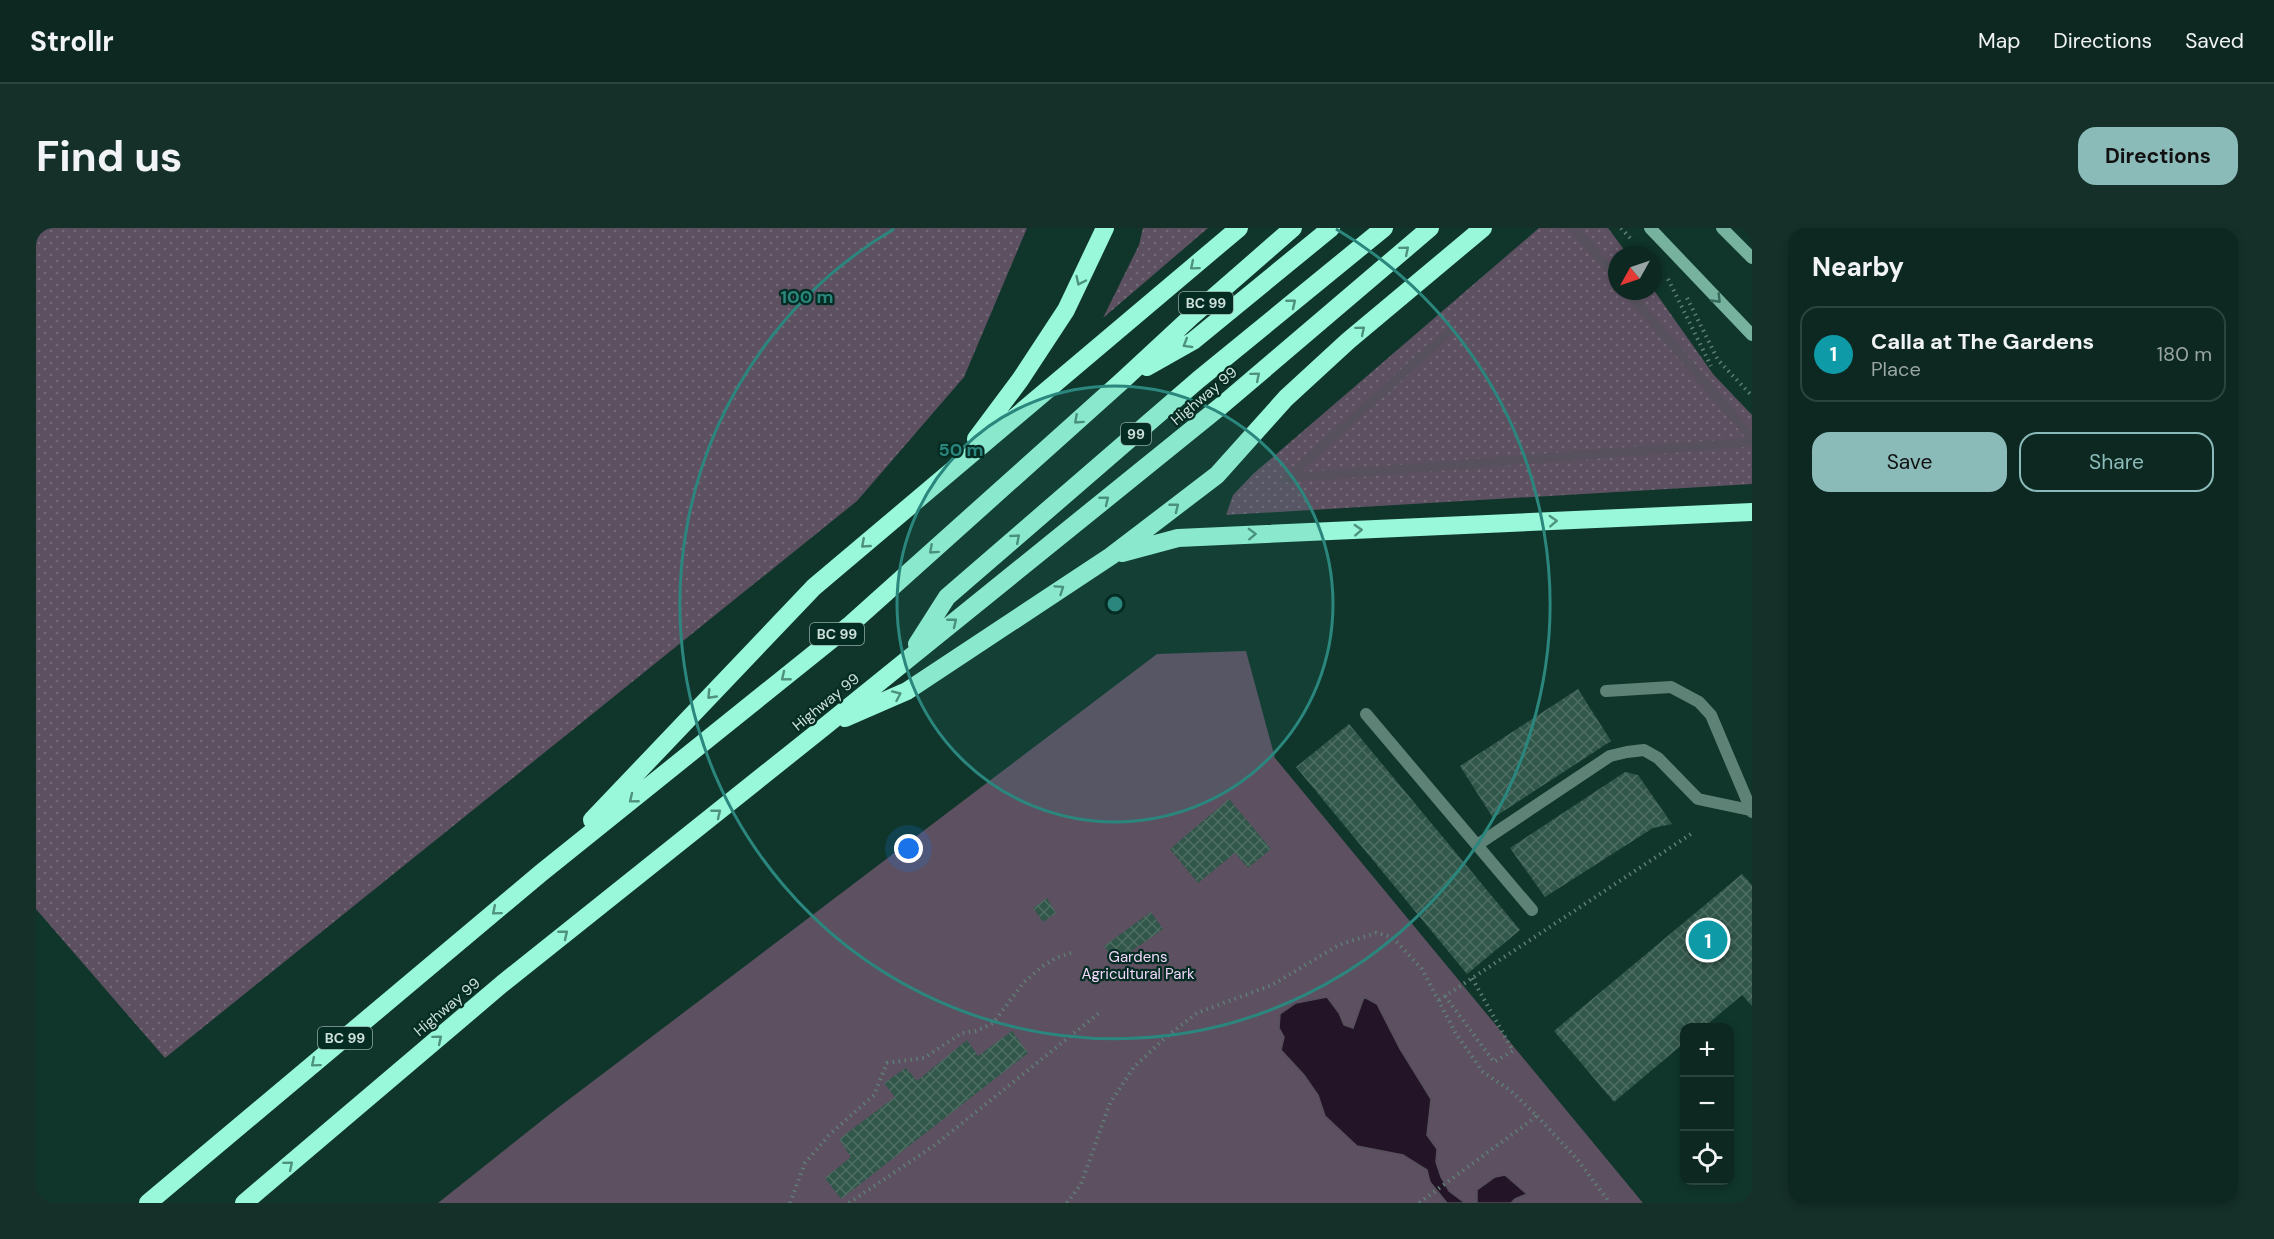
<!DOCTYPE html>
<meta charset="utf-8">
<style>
:root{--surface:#0c2820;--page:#153029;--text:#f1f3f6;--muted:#9aa6a5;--line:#2c443e;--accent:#8bbbb9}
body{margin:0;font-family:"DM Sans",sans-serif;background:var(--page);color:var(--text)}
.controls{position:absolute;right:18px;bottom:18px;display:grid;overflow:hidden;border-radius:12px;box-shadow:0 3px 9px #0003}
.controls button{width:54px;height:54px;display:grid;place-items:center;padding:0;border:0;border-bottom:2px solid var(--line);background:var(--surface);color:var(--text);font:30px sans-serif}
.compass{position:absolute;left:1572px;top:18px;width:54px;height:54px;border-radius:50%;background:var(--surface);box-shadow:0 3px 9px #0003;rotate:230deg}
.you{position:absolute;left:873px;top:621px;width:21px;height:21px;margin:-15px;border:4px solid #fff;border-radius:50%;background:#1a73e8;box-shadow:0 0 0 9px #1a73e833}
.badge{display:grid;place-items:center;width:39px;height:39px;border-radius:50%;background:var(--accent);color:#fff;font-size:20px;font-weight:700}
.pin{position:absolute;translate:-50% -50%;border:3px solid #fff;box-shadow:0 2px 6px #0006}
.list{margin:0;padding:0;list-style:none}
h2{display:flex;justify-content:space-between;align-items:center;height:78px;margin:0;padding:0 24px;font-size:26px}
h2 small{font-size:20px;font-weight:400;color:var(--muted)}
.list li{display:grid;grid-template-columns:39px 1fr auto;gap:18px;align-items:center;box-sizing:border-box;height:96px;margin:0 12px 12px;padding:0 12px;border:2px solid var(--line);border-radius:18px}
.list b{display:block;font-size:22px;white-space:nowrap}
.list p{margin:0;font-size:20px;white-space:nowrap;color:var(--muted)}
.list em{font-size:20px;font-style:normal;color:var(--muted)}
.actions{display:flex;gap:12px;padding:18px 24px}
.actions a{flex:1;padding:14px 0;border:2px solid var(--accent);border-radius:18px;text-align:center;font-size:21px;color:var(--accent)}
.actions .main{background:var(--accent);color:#111}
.icon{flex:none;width:33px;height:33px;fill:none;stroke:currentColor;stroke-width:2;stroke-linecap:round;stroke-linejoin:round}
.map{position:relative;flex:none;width:1716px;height:975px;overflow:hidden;border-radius:18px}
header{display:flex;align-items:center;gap:36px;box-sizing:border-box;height:84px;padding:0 30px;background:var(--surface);border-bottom:2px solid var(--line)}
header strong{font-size:28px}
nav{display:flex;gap:33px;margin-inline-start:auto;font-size:21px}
.intro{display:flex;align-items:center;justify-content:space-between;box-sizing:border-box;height:144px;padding:0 36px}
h1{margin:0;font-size:42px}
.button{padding:15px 27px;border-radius:18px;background:var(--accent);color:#111;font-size:21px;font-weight:700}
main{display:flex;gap:36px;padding:0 36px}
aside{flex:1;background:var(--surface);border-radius:18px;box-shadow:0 3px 9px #0003}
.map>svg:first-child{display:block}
</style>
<header>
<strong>Strollr</strong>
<nav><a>Map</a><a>Directions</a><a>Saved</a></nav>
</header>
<div class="intro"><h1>Find us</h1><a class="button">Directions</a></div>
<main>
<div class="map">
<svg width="1716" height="975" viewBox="0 0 1716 975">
<defs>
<pattern id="grass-dots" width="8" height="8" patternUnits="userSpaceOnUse" patternTransform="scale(1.5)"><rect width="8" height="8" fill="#5d5061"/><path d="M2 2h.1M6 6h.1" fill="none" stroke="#736977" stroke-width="1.8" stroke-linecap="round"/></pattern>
<pattern id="building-cross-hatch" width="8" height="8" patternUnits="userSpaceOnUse" patternTransform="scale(1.5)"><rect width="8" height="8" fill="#31564a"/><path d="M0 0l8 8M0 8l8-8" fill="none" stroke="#4e6e64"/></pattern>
</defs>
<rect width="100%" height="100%" fill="#10362b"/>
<path fill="url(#grass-dots)" d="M0,0H991L928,149L821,273L129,830L0,681Z
M1107,0H1172L1067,90L1103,17Z
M1503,0H1572L1592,27H1581V63H1617V61L1677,146L1716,187V256L1190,287L1197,267L1217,246Z"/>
<path fill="#5d5061" d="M1210,423L1239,530L1607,975H402L519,882L1121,426Z"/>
<path fill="#231427" stroke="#56515c" stroke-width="1.5" d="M1291,769L1303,785L1308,797L1317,800L1328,769L1341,776L1364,821L1395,871L1391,907L1401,921L1400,934L1405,949L1413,963L1429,975H1411L1394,954L1391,942L1367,927L1321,918L1289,888L1282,867L1268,847L1245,822L1248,809L1243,800L1244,786L1260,775Z
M1469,947L1491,966L1479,971L1475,975H1441V962L1459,949Z"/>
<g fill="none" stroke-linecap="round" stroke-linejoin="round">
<path stroke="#56515c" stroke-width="9" d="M1538,0L1581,51
M1591,63L1716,210
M1414,103L1251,250L1716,214"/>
</g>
<path fill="url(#building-cross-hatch)" d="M1542,461L1575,513L1457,590L1424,538Z
M1313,496L1484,702L1431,746L1260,539Z
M1589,544L1602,547L1636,596L1617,600L1509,669L1474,620Z
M1193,571L1235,621L1212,640L1199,625L1162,655L1134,621Z
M1706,646L1716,657V778L1706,767L1667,800H1648V815L1578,874L1518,803Z
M1011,670L1020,685L1007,694L997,680Z
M1115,684L1127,701L1080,734L1068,718Z
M976,803L992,825L805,971L789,950L815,929L803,911L859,869L848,855L870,840L881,853L931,812L942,828Z"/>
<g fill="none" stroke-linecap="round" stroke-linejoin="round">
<path stroke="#607e75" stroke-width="4" stroke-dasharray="1.5 4.5" stroke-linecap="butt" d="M1585,0L1595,11
M1632,51L1675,138
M1651,70L1682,132L1716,168
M1409,768L1458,834L1477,823L1436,750
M1403,772L1658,604
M1501,888L1541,931L1574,975
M754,975L769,935L794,906L838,867L851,835L888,830L926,805L940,803L957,795L988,754L1007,738L1020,730L1035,725
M813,975L899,917L1063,785
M1031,975L1045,956L1074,875L1098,839L1130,809L1161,785L1236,757L1303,717L1340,705L1356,709L1386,741L1420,806L1447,844L1475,863L1501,888L1383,975"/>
<path stroke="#5e8276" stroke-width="12" d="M1570,463L1635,459L1663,474L1675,487L1716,584
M1330,486L1496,682
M1441,617L1574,528L1591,524L1608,522L1622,530L1662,571L1714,582"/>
<path stroke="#76b29e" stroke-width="12" d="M1614,0L1716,107
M1686,0L1716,30"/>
<path stroke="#98f8d9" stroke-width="18" d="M1111,139L1157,113L1295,0
M940,211L984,152L1030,82L1069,0
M1086,325L1142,310L1716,284
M881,416L911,369L1162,152L1348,0
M809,490L871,463L1075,328L1181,247L1250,170L1312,113L1447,0
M556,592L778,359L1203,0
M112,975L505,645L815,396L1086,153L1156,88L1257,0
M208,975L466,756L788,499L1185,178L1394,0"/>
</g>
<defs><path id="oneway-chevron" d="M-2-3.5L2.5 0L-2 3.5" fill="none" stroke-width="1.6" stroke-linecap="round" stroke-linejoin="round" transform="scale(1.5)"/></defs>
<g stroke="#4e927e">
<use href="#oneway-chevron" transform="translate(1369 22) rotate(-40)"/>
<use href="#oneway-chevron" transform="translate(1158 38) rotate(140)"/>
<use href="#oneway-chevron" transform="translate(1044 53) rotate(115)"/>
<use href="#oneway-chevron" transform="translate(1256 75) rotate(-39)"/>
<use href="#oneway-chevron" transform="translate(1325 102) rotate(-40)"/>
<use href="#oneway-chevron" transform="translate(1151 116) rotate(149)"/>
<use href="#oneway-chevron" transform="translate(1220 148) rotate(-40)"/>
<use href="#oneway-chevron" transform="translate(1042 192) rotate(138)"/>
<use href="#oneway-chevron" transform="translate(1069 272) rotate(-39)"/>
<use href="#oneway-chevron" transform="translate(1139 279) rotate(-38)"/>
<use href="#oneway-chevron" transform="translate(1517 293) rotate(-3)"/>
<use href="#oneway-chevron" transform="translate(1322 302) rotate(-3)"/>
<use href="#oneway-chevron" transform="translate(1216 306) rotate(-2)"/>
<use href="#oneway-chevron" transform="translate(980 310) rotate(-41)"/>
<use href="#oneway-chevron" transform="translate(829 316) rotate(139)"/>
<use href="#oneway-chevron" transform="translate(897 322) rotate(138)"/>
<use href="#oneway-chevron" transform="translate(1024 361) rotate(-34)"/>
<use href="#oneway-chevron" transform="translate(917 394) rotate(-39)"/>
<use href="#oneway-chevron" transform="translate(749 449) rotate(141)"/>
<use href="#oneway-chevron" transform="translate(675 467) rotate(134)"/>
<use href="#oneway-chevron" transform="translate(861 467) rotate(-24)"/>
<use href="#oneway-chevron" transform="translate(597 571) rotate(141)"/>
<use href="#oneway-chevron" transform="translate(681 585) rotate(-39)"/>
<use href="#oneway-chevron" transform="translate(460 683) rotate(140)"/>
<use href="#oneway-chevron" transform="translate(528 706) rotate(-39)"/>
<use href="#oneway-chevron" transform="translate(402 811) rotate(-40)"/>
<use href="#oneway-chevron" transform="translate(279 835) rotate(140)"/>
<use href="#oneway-chevron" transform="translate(253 937) rotate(-40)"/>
</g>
<use stroke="#37685a" href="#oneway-chevron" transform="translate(1681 71) rotate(46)"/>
<circle cx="1079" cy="376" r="218" fill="#2b867e" fill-opacity=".12"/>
<g fill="none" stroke="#2b867e" stroke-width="3">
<circle cx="1079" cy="376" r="218"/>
<path d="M1300 1A435 435 0 1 1 858 1"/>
</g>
<g text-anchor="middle" stroke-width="4.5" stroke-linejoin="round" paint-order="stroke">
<g fill="#042c22" stroke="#90aaa2" stroke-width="1.5">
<rect x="1143" y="64" width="54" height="22" rx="4.5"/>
<rect x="1085" y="195" width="30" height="22" rx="4.5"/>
<rect x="774" y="395" width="54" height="22" rx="4.5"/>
<rect x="282" y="799" width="54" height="22" rx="4.5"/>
</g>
<g font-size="14" font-weight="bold" fill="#cce0d9">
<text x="1170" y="80">BC 99</text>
<text x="1100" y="211">99</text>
<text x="801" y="411">BC 99</text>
<text x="309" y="815">BC 99</text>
</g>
<g font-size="15" fill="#cce0d9" stroke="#042c22">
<text transform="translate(1168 168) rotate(-40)" y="5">Highway 99</text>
<text transform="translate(790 474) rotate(-39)" y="5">Highway 99</text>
<text transform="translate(411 779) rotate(-40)" y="5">Highway 99</text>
</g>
<g font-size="15" fill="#f3d7fb" stroke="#042c22">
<text x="1102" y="734">Gardens<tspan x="1102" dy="17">Agricultural Park</tspan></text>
</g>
</g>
<circle cx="1079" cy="376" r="9" fill="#2b867e" stroke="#042c22" stroke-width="3"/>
<g font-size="18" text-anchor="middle" font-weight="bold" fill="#2b867e" stroke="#042c22" stroke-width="4.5" stroke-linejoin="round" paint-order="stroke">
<text x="771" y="75">100 m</text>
<text x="925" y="228">50 m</text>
</g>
</svg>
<div class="controls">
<button>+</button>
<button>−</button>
<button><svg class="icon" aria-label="locate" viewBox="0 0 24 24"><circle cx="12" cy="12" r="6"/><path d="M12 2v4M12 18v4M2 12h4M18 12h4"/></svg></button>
</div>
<svg class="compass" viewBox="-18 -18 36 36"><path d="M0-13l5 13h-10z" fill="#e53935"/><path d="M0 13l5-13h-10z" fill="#9aa6a5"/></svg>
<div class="you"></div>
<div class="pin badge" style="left:1672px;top:712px;background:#0f9aa8">1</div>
</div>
<aside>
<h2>Nearby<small></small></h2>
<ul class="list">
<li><span class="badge" style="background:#0f9aa8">1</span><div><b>Calla at The Gardens</b><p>Place</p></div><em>180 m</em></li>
</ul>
<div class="actions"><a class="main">Save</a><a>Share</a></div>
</aside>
</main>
